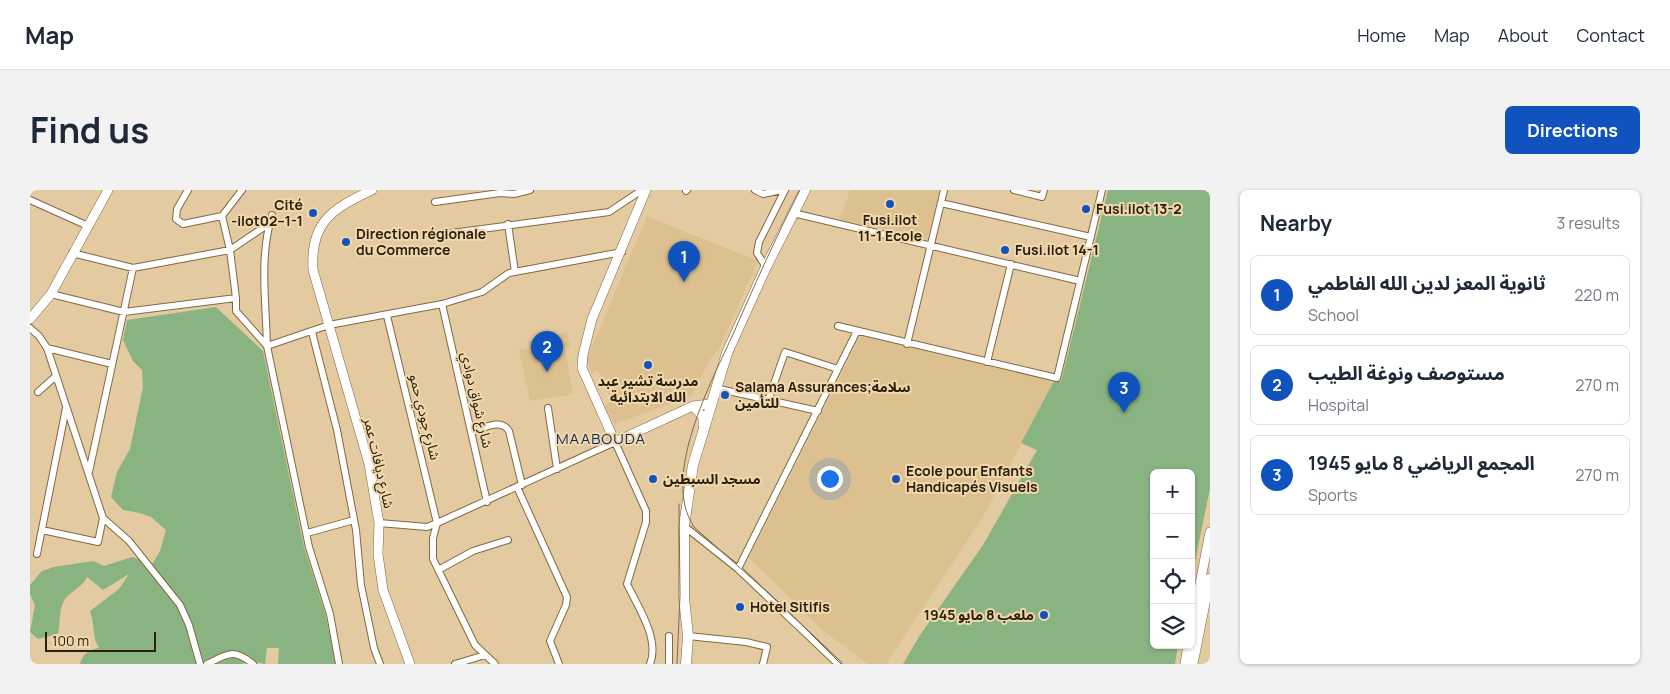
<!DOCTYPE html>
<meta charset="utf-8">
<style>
:root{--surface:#fff;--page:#f2f2f3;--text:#1f2937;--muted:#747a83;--line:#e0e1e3;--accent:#1153be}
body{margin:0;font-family:Manrope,"Noto Sans Arabic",sans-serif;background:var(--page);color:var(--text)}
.controls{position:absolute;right:15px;bottom:15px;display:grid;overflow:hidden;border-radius:8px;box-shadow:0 1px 4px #0004}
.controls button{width:45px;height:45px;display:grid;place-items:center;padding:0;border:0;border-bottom:1px solid var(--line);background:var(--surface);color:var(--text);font:25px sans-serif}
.scale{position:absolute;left:15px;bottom:12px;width:111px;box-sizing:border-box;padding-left:5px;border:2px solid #29200f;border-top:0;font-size:14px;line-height:18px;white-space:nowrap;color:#29200f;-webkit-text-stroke:4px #f1d7ac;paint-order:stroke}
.you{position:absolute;left:799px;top:288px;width:18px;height:18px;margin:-12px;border:4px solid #fff;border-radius:50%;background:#1a73e8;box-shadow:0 0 0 8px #1a73e833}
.badge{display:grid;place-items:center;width:32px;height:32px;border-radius:50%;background:var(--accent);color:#fff;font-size:16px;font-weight:700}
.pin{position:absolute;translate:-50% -41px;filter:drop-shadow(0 1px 2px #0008)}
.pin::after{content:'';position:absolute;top:26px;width:18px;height:15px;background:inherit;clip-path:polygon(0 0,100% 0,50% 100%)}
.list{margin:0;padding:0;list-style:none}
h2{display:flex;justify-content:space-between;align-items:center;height:65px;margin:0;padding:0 20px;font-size:21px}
h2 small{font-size:16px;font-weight:400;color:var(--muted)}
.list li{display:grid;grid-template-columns:32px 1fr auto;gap:15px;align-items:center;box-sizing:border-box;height:80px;margin:0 10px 10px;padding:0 10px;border:1px solid var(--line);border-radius:8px}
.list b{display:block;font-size:19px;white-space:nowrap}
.list p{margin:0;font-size:16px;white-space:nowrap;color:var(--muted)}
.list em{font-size:16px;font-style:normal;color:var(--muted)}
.icon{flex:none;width:28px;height:28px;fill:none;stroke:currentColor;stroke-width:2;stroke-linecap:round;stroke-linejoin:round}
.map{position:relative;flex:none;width:1180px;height:474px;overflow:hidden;border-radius:8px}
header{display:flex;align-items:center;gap:30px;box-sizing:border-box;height:70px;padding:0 25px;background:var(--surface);border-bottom:1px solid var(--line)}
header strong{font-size:24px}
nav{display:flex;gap:28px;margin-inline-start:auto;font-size:18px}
.intro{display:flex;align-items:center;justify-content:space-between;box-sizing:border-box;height:120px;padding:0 30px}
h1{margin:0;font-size:35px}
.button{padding:12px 22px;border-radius:8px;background:var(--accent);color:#fff;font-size:18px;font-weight:700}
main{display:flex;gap:30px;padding:0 30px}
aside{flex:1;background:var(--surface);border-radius:8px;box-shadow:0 1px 4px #0004}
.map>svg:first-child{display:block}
</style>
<header>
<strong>Map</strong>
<nav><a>Home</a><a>Map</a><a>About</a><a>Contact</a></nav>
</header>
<div class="intro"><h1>Find us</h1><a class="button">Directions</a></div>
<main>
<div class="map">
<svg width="1180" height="474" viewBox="0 0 1180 474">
<rect width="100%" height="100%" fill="#e3caa0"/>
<path fill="#ddc08f" d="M820,0H910L897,49L810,29Z
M617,26L728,71L690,157L681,168L661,206L585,234L575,217L581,211L568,180L562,183L557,169Z
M537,142L540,156L535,158L543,204L500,211L489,160L499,158L498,152Z
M831,145L1024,191L954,325L856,474H838L792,440L719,368Z"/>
<path fill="#8ab382" d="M1078,0H1180V298L1161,391V283H1124V455H1148L1145,474H873L890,445L953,355L1007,260L991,253L1024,191L1031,192Z
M186,117L233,161L274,357L295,423L306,474H248L249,458H237L235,474L221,471L211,474H50C52,464 59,460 69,458C62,447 65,434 60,421L89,399L99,384L73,400L57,387C53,398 38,401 33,413C29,421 30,435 28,444L8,449L0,442L5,415L0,404V395L12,381L24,377L63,371L74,376L102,367L123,373L130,361L136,340L121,327L110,323L93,320L81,307L87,282L100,259L113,197L112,180L103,171L93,150L97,130Z"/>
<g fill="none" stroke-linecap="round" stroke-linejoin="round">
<g stroke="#806a42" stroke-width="8">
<path id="street" d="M158,0L147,19L146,29L153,34L192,26L212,0
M725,0L733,4L752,0
M984,0L1012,7L1014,0
M656,1L657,0
M0,10L58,36
M405,12L470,3L484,4L500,0
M911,13L1061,47
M763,23L1050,91
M242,25C229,67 236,112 237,156L299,135L412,114L452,102L479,83L592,62
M192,26L200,60L240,33
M478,34L485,82
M414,44L579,22L612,0
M42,63L103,78L200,60L206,108
M736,77L727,63L729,52L755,0
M21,104L94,122L206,108V121L237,156L279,357L300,424L309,474
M412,114L457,312
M357,126L407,333L403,348V369L445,455L465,474
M808,136L1027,188L1072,0
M0,138L9,146L17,158L73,328L68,352L12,340
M282,142L307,240L326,340L331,395L344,458L350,474
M877,154L914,0
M17,158L82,174
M957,172L981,74
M685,198L788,221
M8,202L26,186
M738,211L755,162L808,179
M518,218L527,279
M441,242C454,238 471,228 479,241L492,295
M59,282L103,78
M487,297L537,407L536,415L520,451L529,474
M73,328L99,351L150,415L159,435L170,474
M349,333L397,337L407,333L585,252L616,321V332L597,394C608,417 630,449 620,474
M654,336L708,379L808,474
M277,343L324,330
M7,364L36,218
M410,379L443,361L478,350
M708,379L827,141
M658,446L716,452L737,457L733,474
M177,474C198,464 203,458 223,474
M425,474L455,465
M639,474V446"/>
</g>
<g stroke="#806a42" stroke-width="10">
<path id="secondary" d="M342,0C302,19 280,32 283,80L339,274L349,333L348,364L353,400L380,474
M616,0L562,129L553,165L552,178L585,252L663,216L680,214
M0,129L21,104L78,0
M663,216L673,227V237
M1161,440L1180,342
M1155,474L1158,455
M1163,474L1180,388"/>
</g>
<g stroke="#806a42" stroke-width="11">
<path id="primary" d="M656,474L658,446L654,408V336L663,275L697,163L736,77L775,0"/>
</g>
<use href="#street" stroke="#fff" stroke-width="6"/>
<use href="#secondary" stroke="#fff" stroke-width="9"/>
<use href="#primary" stroke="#fff" stroke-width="10"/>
<path stroke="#7b6b4f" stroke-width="1" d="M770,0C746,47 725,94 704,142C682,191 630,286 664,337L753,416L811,474
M647,474L650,405L649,314"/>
</g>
<g fill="#1153be" stroke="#f1d7ac" stroke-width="2">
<circle cx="860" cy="14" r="5"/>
<circle cx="1056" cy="19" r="5"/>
<circle cx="283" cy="23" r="5"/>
<circle cx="316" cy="52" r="5"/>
<circle cx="975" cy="60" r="5"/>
<circle cx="618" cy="175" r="5"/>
<circle cx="695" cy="205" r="5"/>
<circle cx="623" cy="289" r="5"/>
<circle cx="866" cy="289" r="5"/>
<circle cx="710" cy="417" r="5"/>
<circle cx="1014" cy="425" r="5"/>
</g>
<g text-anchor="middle" stroke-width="4" stroke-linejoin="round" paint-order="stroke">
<g font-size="14" font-weight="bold" fill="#29200f" stroke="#f1d7ac" text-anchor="start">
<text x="273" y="20" text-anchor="end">Cité<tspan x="273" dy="16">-ilot02--1-1</tspan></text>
<text x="1066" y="24">Fusi.ilot 13-2</text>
<text x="860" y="35" text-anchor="middle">Fusi.ilot<tspan x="860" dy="16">11-1 Ecole</tspan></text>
<text x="326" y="49">Direction régionale<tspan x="326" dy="16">du Commerce</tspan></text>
<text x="985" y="65">Fusi.ilot 14-1</text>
<text x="618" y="196" text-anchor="middle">مدرسة تشير عبد<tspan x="618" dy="16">الله الابتدائية</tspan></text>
<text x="705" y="202">Salama Assurances;سلامة<tspan x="705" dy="16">للتأمين</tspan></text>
<text x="876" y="286">Ecole pour Enfants<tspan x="876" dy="16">Handicapés Visuels</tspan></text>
<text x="633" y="294">مسجد السبطين</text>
<text x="720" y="422">Hotel Sitifis</text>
<text x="1004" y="430" text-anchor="end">ملعب 8 مايو 1945</text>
</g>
<g font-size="14" fill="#29200f" stroke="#f1d7ac">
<text transform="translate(447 210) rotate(77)" y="5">شارع شواق دوادي</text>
<text transform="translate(395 227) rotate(76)" y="5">شارع جودي حمو</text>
<text transform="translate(349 273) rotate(77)" y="5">شارع ديافات عمر</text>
</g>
<g font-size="15" letter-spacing="1" fill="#0b2a5e" stroke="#f1d7ac">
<text x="571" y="254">MAABOUDA</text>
</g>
</g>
</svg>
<div class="controls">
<button>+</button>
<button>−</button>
<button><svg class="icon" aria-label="locate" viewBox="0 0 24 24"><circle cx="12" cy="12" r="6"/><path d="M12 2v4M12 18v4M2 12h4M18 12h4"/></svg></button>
<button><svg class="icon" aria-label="layers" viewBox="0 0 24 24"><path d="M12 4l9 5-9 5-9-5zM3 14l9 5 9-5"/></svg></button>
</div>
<div class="scale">100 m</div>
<div class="you"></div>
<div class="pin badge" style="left:654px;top:92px">1</div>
<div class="pin badge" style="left:517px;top:182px">2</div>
<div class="pin badge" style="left:1094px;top:223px">3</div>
</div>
<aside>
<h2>Nearby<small>3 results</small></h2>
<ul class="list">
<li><span class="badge">1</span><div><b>ثانوية المعز لدين الله الفاطمي</b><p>School</p></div><em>220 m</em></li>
<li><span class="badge">2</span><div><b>مستوصف ونوغة الطيب</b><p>Hospital</p></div><em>270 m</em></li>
<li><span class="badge">3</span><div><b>المجمع الرياضي 8 مايو 1945</b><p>Sports</p></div><em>270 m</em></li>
</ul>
</aside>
</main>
